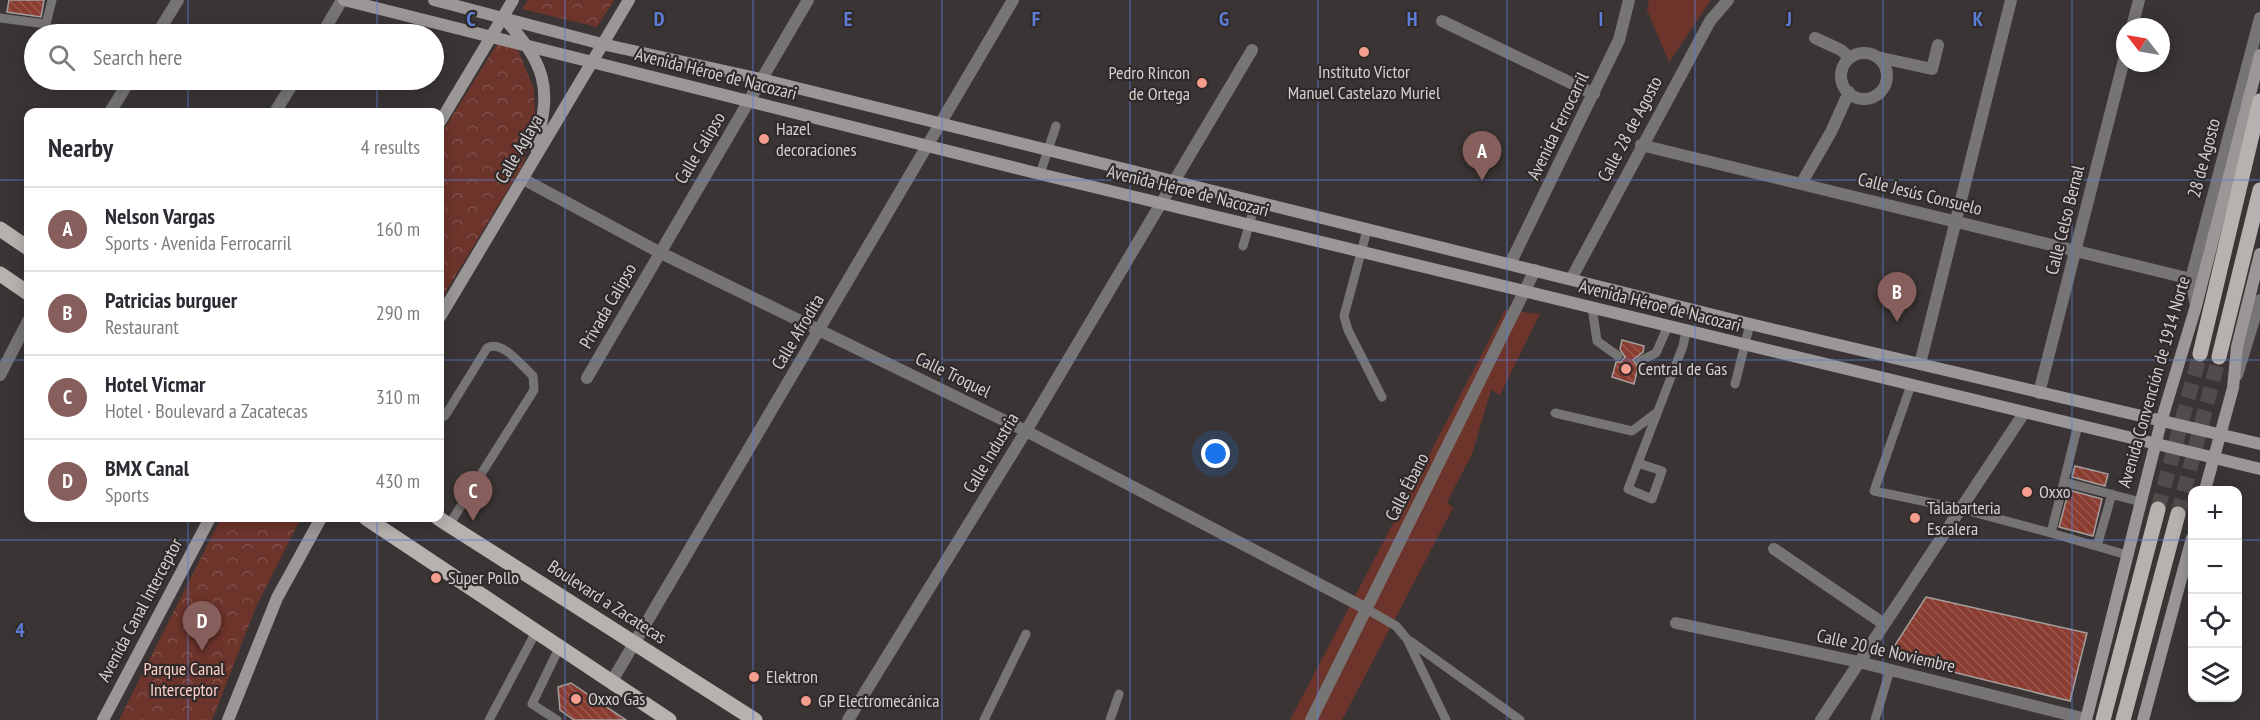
<!DOCTYPE html>
<meta charset="utf-8">
<style>
:root{--surface:#fff;--page:#f2f2f3;--text:#2b2b33;--muted:#7c7c81;--line:#e1e1e2;--accent:#865e5c}
body{margin:0;font-family:"PT Sans Narrow",sans-serif;background:var(--page);color:var(--text)}
.controls{position:absolute;right:18px;bottom:18px;display:grid;overflow:hidden;border-radius:12px;box-shadow:0 3px 15px #0003}
.controls button{width:54px;height:54px;display:grid;place-items:center;padding:0;border:0;border-bottom:2px solid var(--line);background:var(--surface);color:var(--text);font:30px sans-serif}
.compass{position:absolute;left:2116px;top:18px;width:54px;height:54px;border-radius:50%;background:var(--surface);box-shadow:0 3px 15px #0003;rotate:301deg}
.you{position:absolute;left:1216px;top:454px;width:21px;height:21px;margin:-15px;border:4px solid #fff;border-radius:50%;background:#1a73e8;box-shadow:0 0 0 9px #1a73e833}
.badge{display:grid;place-items:center;width:39px;height:39px;border-radius:50%;background:var(--accent);color:#fff;font-size:20px;font-weight:700}
.pin{position:absolute;translate:-50% -50px;filter:drop-shadow(0 2px 3px #0008)}
.pin::after{content:'';position:absolute;top:32px;width:21px;height:18px;background:inherit;clip-path:polygon(0 0,100% 0,50% 100%)}
.list{margin:0;padding:0;list-style:none}
h2{display:flex;justify-content:space-between;align-items:center;height:78px;margin:0;padding:0 24px;font-size:26px}
h2 small{font-size:20px;font-weight:400;color:var(--muted)}
.list li{display:grid;grid-template-columns:39px 1fr auto;gap:18px;align-items:center;box-sizing:border-box;height:84px;padding:0 24px;border-top:2px solid var(--line)}
.list b{display:block;font-size:22px;white-space:nowrap}
.list p{margin:0;font-size:20px;white-space:nowrap;color:var(--muted)}
.list em{font-size:20px;font-style:normal;color:var(--muted)}
.icon{flex:none;width:33px;height:33px;fill:none;stroke:currentColor;stroke-width:2;stroke-linecap:round;stroke-linejoin:round}
.map{position:relative;flex:none;width:2260px;height:720px;overflow:hidden}
.search{position:absolute;background:var(--surface);box-shadow:0 3px 15px #0003;left:24px;top:24px;width:420px;height:66px;display:flex;align-items:center;gap:15px;box-sizing:border-box;padding:0 21px;border-radius:33px;color:var(--muted);font-size:22px}
.panel{position:absolute;background:var(--surface);box-shadow:0 3px 15px #0003;left:24px;top:108px;width:420px;height:414px;border-radius:12px}
.map>svg:first-child{display:block}
</style>
<div class="map">
<svg width="2260" height="720" viewBox="0 0 2260 720">
<defs>
<pattern id="forest-crowns" width="20" height="18" patternUnits="userSpaceOnUse" patternTransform="scale(1.5)"><rect width="20" height="18" fill="#6d342b"/><path d="M2 6a3 3 0 1 1 6 0M12 15a3 3 0 1 1 6 0" fill="none" stroke="#815049"/></pattern>
<pattern id="building-back-hatch" width="6" height="6" patternUnits="userSpaceOnUse" patternTransform="scale(1.5)"><rect width="6" height="6" fill="#8a3c31"/><path d="M-1 5l2 2M0 0l6 6M5-1l2 2" fill="none" stroke="#9a574e"/></pattern>
</defs>
<rect width="100%" height="100%" fill="#3a3534"/>
<path fill="#6d342b" d="M1649,0H1711L1669,62L1647,10Z
M1505,310L1540,314L1500,395L1491,390L1472,454L1447,502L1453,508L1342,720H1290Z"/>
<path fill="url(#forest-crowns)" d="M528,0H614L597,27L522,9Z
M497,44L517,48L534,89L535,115L523,165L440,301V136Z
M221,518H301L256,607L212,720H119Z"/>
<path fill="url(#building-back-hatch)" stroke="#a59f9e" stroke-width="1.5" d="M9,0H44L41,17L7,12Z
M1622,340L1644,346L1643,352L1633,360L1638,367L1634,384L1612,377L1616,362H1621L1625,357L1620,349Z
M2075,466L2108,474L2105,486L2072,477Z
M2069,490L2102,499L2093,536L2059,527Z
M1926,597L2087,633L2070,701L1888,656Z
M571,683L626,720H574L560,710L558,687Z"/>
<g fill="none" stroke-linecap="round" stroke-linejoin="round">
<path stroke="#514c4b" stroke-width="15" stroke-dasharray="15 8" stroke-linecap="butt" d="M2158,509L2200,354
M2178,514L2219,357"/>
<path stroke="#777474" stroke-width="9" d="M0,18L46,24L52,0
M1040,174L1056,126
M1367,230L1344,316L1348,330L1382,397
M1243,246L1256,201
M1592,307L1597,341L1618,356
M1640,361L1656,353L1668,326
M1735,384L1750,324
M1911,385L1874,491L1961,509L2051,533
M1555,413L1632,431L1656,413
M445,416L487,348C502,339 522,366 533,376L534,390L449,525
M2078,425L2051,533L2127,555
M1638,463L1662,471L1652,499L1628,489L1683,346L1686,331
M2064,482L2141,502
M2097,546L2112,494
M1365,608L1396,626L1407,639L1446,720
M1410,641L1520,720
M489,720L537,630
M557,720L532,704L560,646
M984,720L1026,634
M1110,720L1119,694
M1875,720L1890,670"/>
<path stroke="#777474" stroke-width="12" d="M1442,21L1594,94
M2132,27L2139,0
M157,34L178,0
M322,34L342,0
M1815,38L1841,50L1850,58
M1841 76a23 23 0 1 1 46 0a23 23 0 1 1-46 0Z
M1877,57L1932,69L1938,45
M110,112L130,80
M275,112L295,80
M1641,145L2191,279
M523,179L659,252L1026,431L1365,608
M1801,184L1831,132L1849,92
M1510,264L1619,40L1629,0
M1571,279L1710,21L1728,0
M2196,306L2191,279L2260,18
M1920,364L2011,0
M0,375L28,321
M2237,375L2260,300
M587,378L808,0
M2039,393L2125,56
M1774,549L1884,624
M1676,623L1859,662L2086,719
M612,681L1013,0
M848,720L1026,431L1252,50
M1311,720L1535,270
M1821,720L2024,413"/>
<path stroke="#9b9796" stroke-width="12" d="M344,0L1040,174L2260,469
M434,0L602,44L761,79L1750,324L2260,444
M503,17C544,63 554,86 535,147
M440,122L513,0
M440,317L629,0
M2205,490L2233,388L2237,347L2260,254
M103,720L210,518
M228,720L277,598L321,518
M2086,720L2161,422L2196,306L2260,55
M2143,720L2192,538"/>
<path stroke="#b7b1b0" stroke-width="15" d="M0,229L28,248
M0,274L28,293
M2200,354L2260,101
M2219,357L2260,190
M366,518L669,720
M438,518L755,720
M2103,720L2158,509
M2123,720L2178,514"/>
</g>
<path fill="none" stroke="#5d7cd5" stroke-width="1.5" stroke-opacity="0.55" d="M188,0V34M377,0V34M565,0V720M753,0V720M942,0V720M1130,0V720M1318,0V720M1507,0V720M1695,0V720M1883,0V720M2072,0V720M188,80V112M377,80V112M0,180H28M440,180H2260M0,360H28M440,360H2260M188,518V720M377,518V720M0,540H2192M2238,540H2260"/>
<g fill="#f59d8e" stroke="#302b2a" stroke-width="2">
<circle cx="1364" cy="52" r="6"/>
<circle cx="1202" cy="83" r="6"/>
<circle cx="764" cy="139" r="6"/>
<circle cx="1626" cy="369" r="6"/>
<circle cx="2027" cy="492" r="6"/>
<circle cx="1915" cy="518" r="6"/>
<circle cx="436" cy="578" r="6"/>
<circle cx="754" cy="677" r="6"/>
<circle cx="576" cy="699" r="6"/>
<circle cx="806" cy="701" r="6"/>
</g>
<g text-anchor="middle" stroke-width="4.5" stroke-linejoin="round" paint-order="stroke">
<g font-size="18" fill="#d4d0d0" stroke="#302b2a" text-anchor="start">
<text x="1364" y="78" text-anchor="middle">Instituto Victor<tspan x="1364" dy="21">Manuel Castelazo Muriel</tspan></text>
<text x="1190" y="79" text-anchor="end">Pedro Rincon<tspan x="1190" dy="21">de Ortega</tspan></text>
<text x="776" y="135">Hazel<tspan x="776" dy="21">decoraciones</tspan></text>
<text x="1638" y="375">Central de Gas</text>
<text x="2039" y="498">Oxxo</text>
<text x="1927" y="514">Talabarteria<tspan x="1927" dy="21">Escalera</tspan></text>
<text x="448" y="584">Super Pollo</text>
<text x="766" y="683">Elektron</text>
<text x="588" y="705">Oxxo Gas</text>
<text x="818" y="707">GP Electromecánica</text>
</g>
<g font-size="18" fill="#d4d0d0" stroke="#302b2a">
<text transform="translate(716 74) rotate(14)" y="6">Avenida Héroe de Nacozari</text>
<text transform="translate(1558 126) rotate(-64)" y="6">Avenida Ferrocarril</text>
<text transform="translate(1630 129) rotate(-62)" y="6">Calle 28 de Agosto</text>
<text transform="translate(700 148) rotate(-59)" y="6">Calle Calipso</text>
<text transform="translate(519 149) rotate(-60)" y="6">Calle Aglaya</text>
<text transform="translate(2204 158) rotate(-75)" y="6">28 de Agosto</text>
<text transform="translate(1188 191) rotate(14)" y="6">Avenida Héroe de Nacozari</text>
<text transform="translate(1920 194) rotate(14)" y="6">Calle Jesús Consuelo</text>
<text transform="translate(2065 220) rotate(-76)" y="6">Calle Celso Bernal</text>
<text transform="translate(608 306) rotate(-60)" y="6">Privada Calipso</text>
<text transform="translate(1660 306) rotate(14)" y="6">Avenida Héroe de Nacozari</text>
<text transform="translate(798 332) rotate(-59)" y="6">Calle Afrodita</text>
<text transform="translate(953 375) rotate(26)" y="6">Calle Troquel</text>
<text transform="translate(2154 382) rotate(-74)" y="6">Avenida Convención de 1914 Norte</text>
<text transform="translate(991 453) rotate(-59)" y="6">Calle Industria</text>
<text transform="translate(1407 487) rotate(-63)" y="6">Calle Ébano</text>
<text transform="translate(607 602) rotate(33)" y="6">Boulevard a Zacatecas</text>
<text transform="translate(140 610) rotate(-62)" y="6">Avenida Canal Interceptor</text>
<text transform="translate(1886 651) rotate(13)" y="6">Calle 20 de Noviembre</text>
</g>
<g font-size="18" fill="#fecfc6" stroke="#302b2a">
<text x="184" y="675">Parque Canal<tspan x="184" dy="21">Interceptor</tspan></text>
</g>
</g>
<g font-size="20" text-anchor="middle" font-weight="bold" fill="#5d7cd5" stroke="#302b2a" stroke-width="4.5" stroke-linejoin="round" paint-order="stroke">
<text x="471" y="26">C</text>
<text x="659" y="26">D</text>
<text x="848" y="26">E</text>
<text x="1036" y="26">F</text>
<text x="1224" y="26">G</text>
<text x="1412" y="26">H</text>
<text x="1601" y="26">I</text>
<text x="1789" y="26">J</text>
<text x="1978" y="26">K</text>
<text x="20" y="637">4</text>
</g>
</svg>
<div class="controls">
<button>+</button>
<button>−</button>
<button><svg class="icon" aria-label="locate" viewBox="0 0 24 24"><circle cx="12" cy="12" r="6"/><path d="M12 2v4M12 18v4M2 12h4M18 12h4"/></svg></button>
<button><svg class="icon" aria-label="layers" viewBox="0 0 24 24"><path d="M12 4l9 5-9 5-9-5zM3 14l9 5 9-5"/></svg></button>
</div>
<svg class="compass" viewBox="-18 -18 36 36"><path d="M0-13l5 13h-10z" fill="#e53935"/><path d="M0 13l5-13h-10z" fill="#7c7c81"/></svg>
<div class="you"></div>
<div class="pin badge" style="left:1482px;top:181px">A</div>
<div class="pin badge" style="left:1897px;top:322px">B</div>
<div class="pin badge" style="left:473px;top:521px">C</div>
<div class="pin badge" style="left:202px;top:651px">D</div>
<div class="search"><svg class="icon" aria-label="search" viewBox="0 0 24 24"><circle cx="10" cy="10" r="6"/><path d="M15 15l6 6"/></svg>Search here</div>
<section class="panel">
<h2>Nearby<small>4 results</small></h2>
<ul class="list">
<li><span class="badge">A</span><div><b>Nelson Vargas</b><p>Sports · Avenida Ferrocarril</p></div><em>160 m</em></li>
<li><span class="badge">B</span><div><b>Patricias burguer</b><p>Restaurant</p></div><em>290 m</em></li>
<li><span class="badge">C</span><div><b>Hotel Vicmar</b><p>Hotel · Boulevard a Zacatecas</p></div><em>310 m</em></li>
<li><span class="badge">D</span><div><b>BMX Canal</b><p>Sports</p></div><em>430 m</em></li>
</ul>
</section>
</div>
